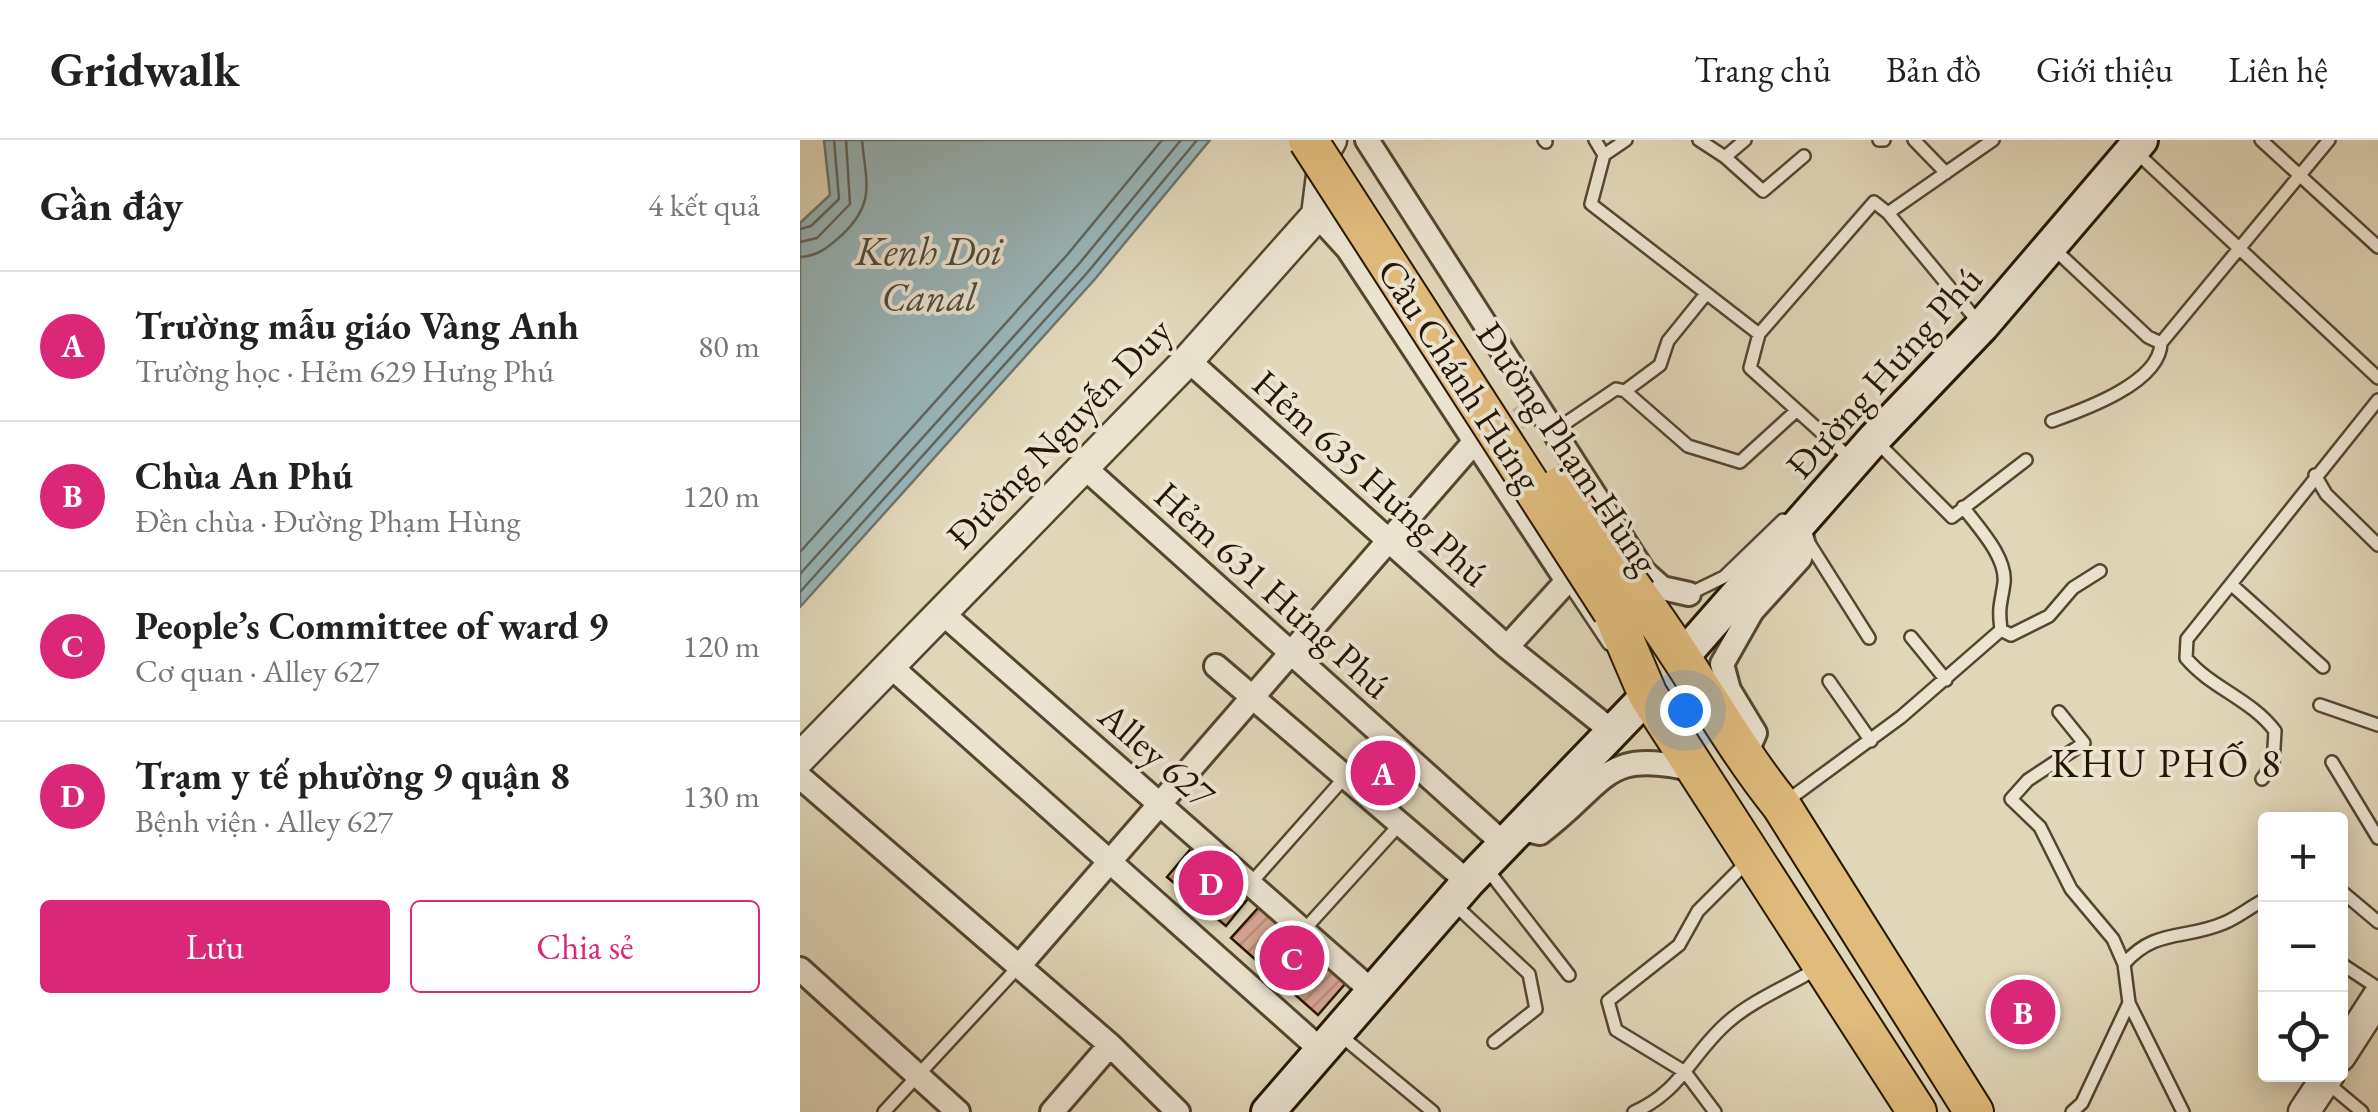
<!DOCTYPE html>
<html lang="vi">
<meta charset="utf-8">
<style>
:root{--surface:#fff;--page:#f2f2f2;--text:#222;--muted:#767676;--line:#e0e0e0;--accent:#db2777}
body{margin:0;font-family:"EB Garamond",serif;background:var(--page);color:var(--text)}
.controls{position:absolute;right:30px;bottom:30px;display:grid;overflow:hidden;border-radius:10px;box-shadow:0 5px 25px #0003}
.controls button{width:90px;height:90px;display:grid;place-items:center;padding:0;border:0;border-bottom:2px solid var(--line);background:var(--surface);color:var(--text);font:50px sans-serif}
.you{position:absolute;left:885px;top:570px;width:35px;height:35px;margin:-25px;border:8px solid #fff;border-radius:50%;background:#1a73e8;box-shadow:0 0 0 15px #1a73e833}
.badge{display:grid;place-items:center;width:65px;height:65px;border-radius:50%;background:var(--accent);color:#fff;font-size:32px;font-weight:700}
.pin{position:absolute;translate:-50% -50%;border:5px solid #fff;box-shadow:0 2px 10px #0006}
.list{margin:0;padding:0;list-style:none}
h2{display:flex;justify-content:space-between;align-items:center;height:130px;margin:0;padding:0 40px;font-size:42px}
h2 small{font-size:32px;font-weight:400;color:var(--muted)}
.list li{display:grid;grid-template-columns:65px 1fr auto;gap:30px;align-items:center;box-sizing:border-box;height:150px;padding:0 40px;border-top:2px solid var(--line)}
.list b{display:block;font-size:38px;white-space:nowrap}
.list p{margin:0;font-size:32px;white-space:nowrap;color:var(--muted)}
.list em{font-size:32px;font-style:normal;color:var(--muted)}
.actions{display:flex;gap:20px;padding:30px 40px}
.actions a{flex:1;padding:22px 0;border:2px solid var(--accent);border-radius:10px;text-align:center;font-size:35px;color:var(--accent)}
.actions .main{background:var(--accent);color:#fff}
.icon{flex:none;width:55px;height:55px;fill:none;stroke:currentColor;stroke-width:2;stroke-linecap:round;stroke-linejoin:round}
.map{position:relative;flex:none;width:1578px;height:972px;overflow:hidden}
header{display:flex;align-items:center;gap:60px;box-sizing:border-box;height:140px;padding:0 50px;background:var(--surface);border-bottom:2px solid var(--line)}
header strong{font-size:48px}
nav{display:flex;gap:55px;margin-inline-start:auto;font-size:35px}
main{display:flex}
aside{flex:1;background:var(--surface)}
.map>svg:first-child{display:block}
</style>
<header>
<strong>Gridwalk</strong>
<nav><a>Trang chủ</a><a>Bản đồ</a><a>Giới thiệu</a><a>Liên hệ</a></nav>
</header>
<main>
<aside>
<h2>Gần đây<small>4 kết quả</small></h2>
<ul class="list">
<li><span class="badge">A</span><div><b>Trường mẫu giáo Vàng Anh</b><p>Trường học · Hẻm 629 Hưng Phú</p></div><em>80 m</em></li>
<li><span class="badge">B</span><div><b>Chùa An Phú</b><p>Đền chùa · Đường Phạm Hùng</p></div><em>120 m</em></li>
<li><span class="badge">C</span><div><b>People’s Committee of ward 9</b><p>Cơ quan · Alley 627</p></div><em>120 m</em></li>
<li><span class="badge">D</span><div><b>Trạm y tế phường 9 quận 8</b><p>Bệnh viện · Alley 627</p></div><em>130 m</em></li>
</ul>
<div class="actions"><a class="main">Lưu</a><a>Chia sẻ</a></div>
</aside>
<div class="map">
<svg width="1578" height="972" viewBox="0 0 1578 972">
<defs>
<pattern id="building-hatch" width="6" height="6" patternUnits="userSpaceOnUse" patternTransform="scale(2.5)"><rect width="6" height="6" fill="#d7a593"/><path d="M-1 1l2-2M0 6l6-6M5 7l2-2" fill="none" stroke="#b88d7d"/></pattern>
</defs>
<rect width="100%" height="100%" fill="#e0d6b8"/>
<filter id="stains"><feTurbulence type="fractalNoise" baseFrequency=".002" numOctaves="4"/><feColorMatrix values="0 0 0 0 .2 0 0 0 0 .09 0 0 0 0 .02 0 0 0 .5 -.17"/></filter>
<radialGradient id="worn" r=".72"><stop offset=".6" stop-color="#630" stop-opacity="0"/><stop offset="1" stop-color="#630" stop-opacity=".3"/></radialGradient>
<path fill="#99b6ba" stroke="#6b7670" stroke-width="2.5" d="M24,0H410L295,139L0,467V83L30,55Z"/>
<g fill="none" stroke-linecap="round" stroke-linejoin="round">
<path stroke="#60665d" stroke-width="2.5" d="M0,89L11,86L39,59L34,0
M0,102L17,98L50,64L46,0
M0,117C19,116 28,107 42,95C76,63 66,43 62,0
M0,412L267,115L362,0
M0,434L278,125L381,0
M0,452L287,133L397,0"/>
</g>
<path fill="url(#building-hatch)" stroke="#261600" stroke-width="2.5" d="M399,699L455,750L426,786L367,737Z
M467,758L551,837L518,875L431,798Z"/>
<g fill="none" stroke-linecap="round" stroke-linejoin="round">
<path stroke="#bbb093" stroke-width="22" stroke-dasharray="22 11" stroke-linecap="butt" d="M688,294L723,276"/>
<g stroke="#54462e" stroke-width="16">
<path id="service" d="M744,0L746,2
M795,0L804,15L791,64L959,194
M899,0L925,17L945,0
M1079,0H1084
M1114,0L1146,33
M1461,0L1578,107
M1336,12L1578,238
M804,15L826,0
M925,17L963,51L1004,16
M1252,107L1348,197L1361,203
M1179,183L1088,73L1193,0
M825,251L888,306L940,322L996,271
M1252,281C1283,270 1360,243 1361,203L1529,0
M754,291L816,249L825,251L860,225L868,201L906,154
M1077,302L1152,377L1226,320
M1052,320L950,228L959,194L1074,62L1088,73
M1515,335L1526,354L1578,405
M1007,400L1069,498
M767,441L809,504
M1432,445L1523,527
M889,454L924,437L983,380
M1201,490L1211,495L1249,476L1273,448L1300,431
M1111,497L1146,540
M1029,541L1071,601
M1520,565L1578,585
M1259,572L1284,603L1228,640L1211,659L1240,687L1271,749L1313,799L1324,824L1329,863L1282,963L1272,972
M1532,622L1578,698
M1462,639L1473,624L1475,591C1451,559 1411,548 1386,518L1387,499L1578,260
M984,663L1101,577L1201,490C1198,465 1201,465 1204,443C1207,417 1178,387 1163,367
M687,729L769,835
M450,744L545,637
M1540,750L1578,782
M654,764L729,834L736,869L694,902
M504,790L600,684
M1540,823L1578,848
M1324,824C1355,788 1385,800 1424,783C1439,777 1451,766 1466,759
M1329,863L1383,972
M540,895L633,972
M1525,941L1562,972
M84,972L219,826
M834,972C881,952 891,914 928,882C953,860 988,846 1016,829
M915,972L885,932L816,890L808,861L879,805L898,771L950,719"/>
</g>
<g stroke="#54462e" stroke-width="28">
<path id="minor" d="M567,0L844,432L862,448L889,454
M517,75L548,109L767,441L707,507
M388,220L707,507L813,592
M284,327L704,704
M140,471L572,851
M88,524L521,910
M416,526L668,742
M944,619L955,593L929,550L922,524L952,471L1000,418L1004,406L999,387
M0,637L310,905L378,972
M721,689L740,693C810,640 802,607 899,631
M219,826L676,300L688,294
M0,829L158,972
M252,972L310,905"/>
</g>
<g stroke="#54462e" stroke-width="35">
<path id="tertiary" d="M0,618L388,220L517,75L525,11L531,0
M1540,916L1578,857
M1504,972L1529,934"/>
</g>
<g stroke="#261600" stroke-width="38">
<path id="secondary" d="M884,515L1074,299L1182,186L1341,0
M468,972L668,742L848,555"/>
</g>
<g stroke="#261600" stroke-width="42">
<path id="primary" d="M837,454C889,522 927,598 981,665L1174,972
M812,471L848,555L1117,972"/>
</g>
<use href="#service" stroke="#ebe4d1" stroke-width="11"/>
<use href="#minor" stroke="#ebe4d1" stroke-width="22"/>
<use href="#tertiary" stroke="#ebe4d1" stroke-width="30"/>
<use href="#secondary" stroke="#ebe4d1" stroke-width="32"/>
<use href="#primary" stroke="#e0bb7c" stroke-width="38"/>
<g stroke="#261600" stroke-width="42" stroke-linecap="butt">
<path id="primary-bridge" d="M508,0L812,471
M760,346L837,454"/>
</g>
<use href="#primary-bridge" stroke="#e0bb7c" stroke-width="38"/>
</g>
<g text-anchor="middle" stroke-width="8" stroke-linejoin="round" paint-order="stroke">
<g font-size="38" fill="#261600" stroke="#ebe4d1">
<text transform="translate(1084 232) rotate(-48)" y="13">Đường Hưng Phú</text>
<text transform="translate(660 235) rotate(57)" y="13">Cầu Chánh Hưng</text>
<text transform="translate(259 293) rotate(-46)" y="13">Đường Nguyễn Duy</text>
<text transform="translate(768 308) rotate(56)" y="13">Đường Phạm Hùng</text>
<text transform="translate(571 338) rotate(42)" y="13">Hẻm 635 Hưng Phú</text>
<text transform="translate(473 450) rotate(42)" y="13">Hẻm 631 Hưng Phú</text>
<text transform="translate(357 615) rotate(41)" y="13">Alley 627</text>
</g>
<g font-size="40" font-style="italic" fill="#4e4e41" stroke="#ebe4d1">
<text x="129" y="125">Kenh Doi<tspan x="129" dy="46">Canal</tspan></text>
</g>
<g font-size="40" letter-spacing="2.5" fill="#261600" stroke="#ebe4d1">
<text x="1367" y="637">KHU PHỐ 8</text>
</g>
</g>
<rect width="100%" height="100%" filter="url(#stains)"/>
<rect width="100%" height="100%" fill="url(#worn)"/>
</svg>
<div class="controls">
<button>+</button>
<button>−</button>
<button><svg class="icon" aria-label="locate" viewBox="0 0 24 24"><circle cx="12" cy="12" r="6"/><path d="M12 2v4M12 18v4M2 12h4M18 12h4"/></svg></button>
</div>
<div class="you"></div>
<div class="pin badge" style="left:583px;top:633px">A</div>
<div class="pin badge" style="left:1223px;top:872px">B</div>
<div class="pin badge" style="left:492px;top:818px">C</div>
<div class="pin badge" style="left:411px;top:743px">D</div>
</div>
</main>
